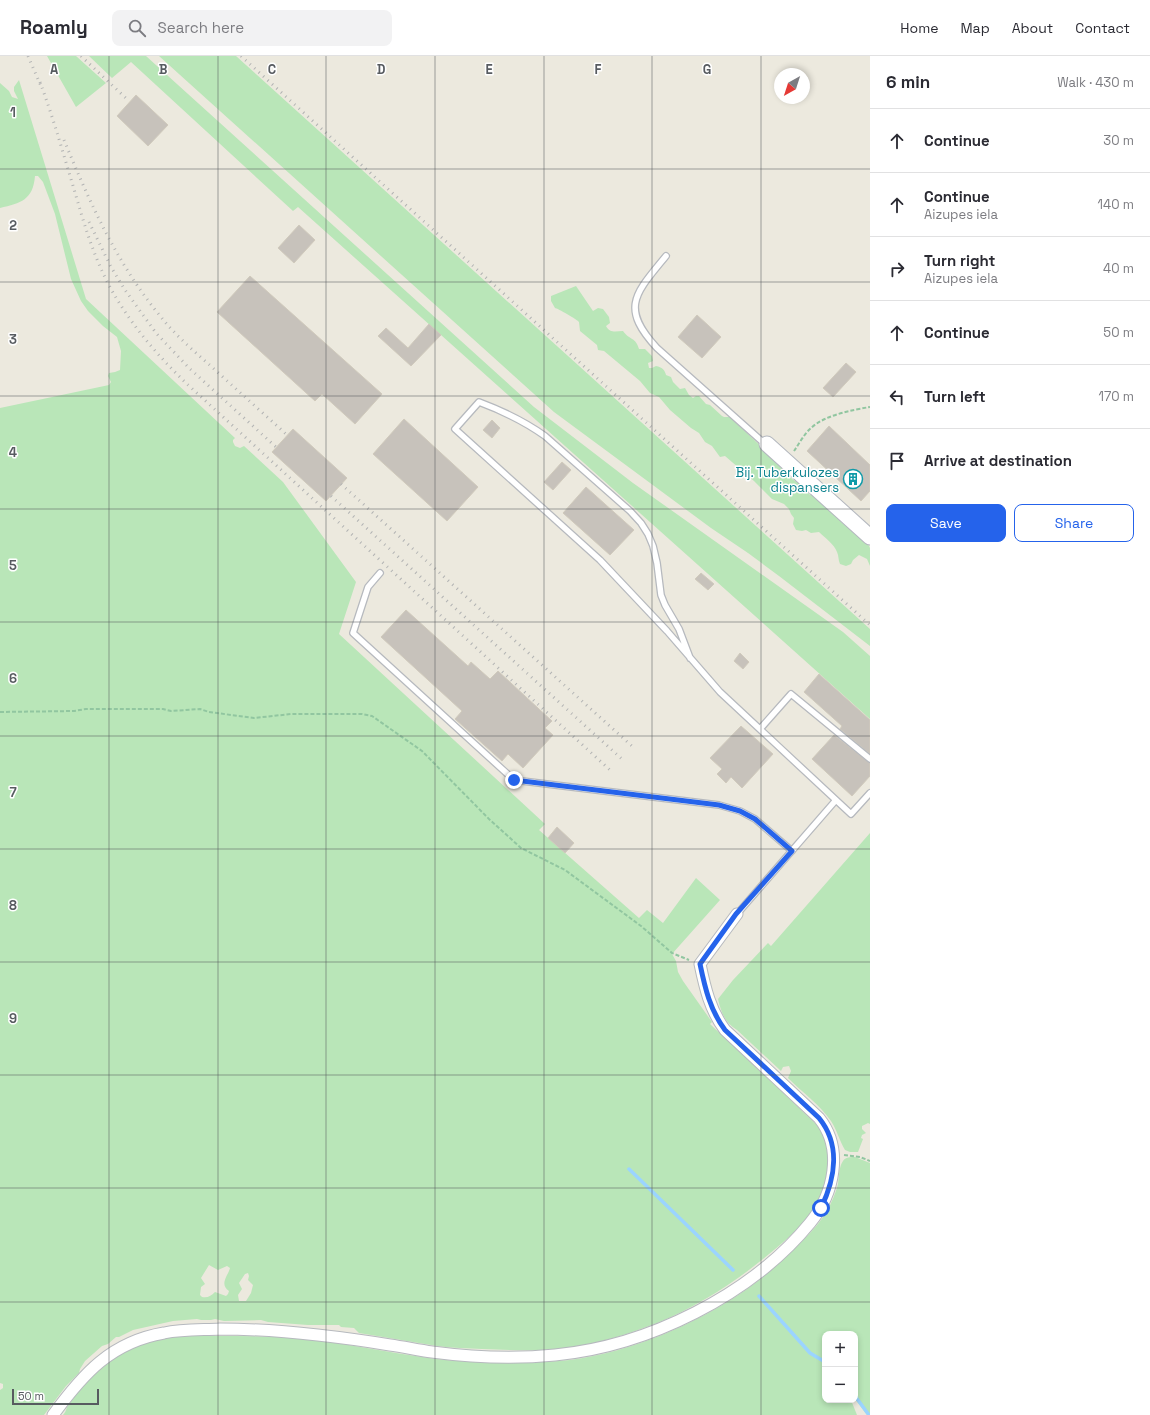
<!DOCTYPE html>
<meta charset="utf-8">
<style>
:root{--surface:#fff;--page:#f2f2f3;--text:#2b2b33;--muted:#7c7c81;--line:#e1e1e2;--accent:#2563eb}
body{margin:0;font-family:"Space Grotesk",sans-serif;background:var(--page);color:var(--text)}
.controls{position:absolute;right:12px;bottom:12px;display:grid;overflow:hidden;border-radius:8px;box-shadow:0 2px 6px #0003}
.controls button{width:36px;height:36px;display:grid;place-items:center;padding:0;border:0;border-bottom:1px solid var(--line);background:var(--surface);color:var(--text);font:20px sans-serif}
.compass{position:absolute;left:774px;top:12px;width:36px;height:36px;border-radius:50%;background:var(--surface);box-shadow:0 2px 6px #0003;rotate:219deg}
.scale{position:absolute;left:12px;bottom:10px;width:87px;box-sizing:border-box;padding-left:4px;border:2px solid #575b60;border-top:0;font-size:11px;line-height:14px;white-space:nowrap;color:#575b60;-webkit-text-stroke:3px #fff;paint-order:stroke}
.stop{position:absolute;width:12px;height:12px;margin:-9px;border:3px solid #2563eb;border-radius:50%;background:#fff}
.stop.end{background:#2563eb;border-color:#fff;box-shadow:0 1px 4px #0008}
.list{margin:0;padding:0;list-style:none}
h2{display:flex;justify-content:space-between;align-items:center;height:52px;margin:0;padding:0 16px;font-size:17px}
h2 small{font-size:13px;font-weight:400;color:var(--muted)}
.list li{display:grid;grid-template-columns:26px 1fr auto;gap:12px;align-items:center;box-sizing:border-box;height:64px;padding:0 16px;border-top:1px solid var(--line)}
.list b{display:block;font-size:15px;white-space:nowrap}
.list p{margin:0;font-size:13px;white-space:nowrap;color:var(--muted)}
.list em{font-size:13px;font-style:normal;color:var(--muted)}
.actions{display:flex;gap:8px;padding:12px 16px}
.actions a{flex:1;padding:9px 0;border:1px solid var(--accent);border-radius:8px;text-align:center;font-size:14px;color:var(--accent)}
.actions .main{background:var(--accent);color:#fff}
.icon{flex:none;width:22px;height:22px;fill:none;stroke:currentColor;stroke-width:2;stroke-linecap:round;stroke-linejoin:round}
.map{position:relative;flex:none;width:870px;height:1359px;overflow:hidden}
header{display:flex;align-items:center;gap:24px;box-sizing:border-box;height:56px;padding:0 20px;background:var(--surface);border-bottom:1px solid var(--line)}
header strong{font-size:19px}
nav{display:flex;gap:22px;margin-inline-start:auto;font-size:14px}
.search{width:280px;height:36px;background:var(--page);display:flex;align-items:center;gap:10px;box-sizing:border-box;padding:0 14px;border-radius:8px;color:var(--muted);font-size:15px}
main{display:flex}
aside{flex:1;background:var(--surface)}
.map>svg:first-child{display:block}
</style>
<header>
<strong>Roamly</strong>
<div class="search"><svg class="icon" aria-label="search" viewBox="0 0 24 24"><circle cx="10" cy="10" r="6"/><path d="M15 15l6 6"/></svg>Search here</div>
<nav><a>Home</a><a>Map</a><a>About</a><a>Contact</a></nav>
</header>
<main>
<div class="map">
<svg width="870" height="1359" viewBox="0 0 870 1359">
<rect width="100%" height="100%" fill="#ece9de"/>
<path fill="#b9e6b8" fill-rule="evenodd" d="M47,0H76L106,27L76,51Z
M89,0H146L534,351L633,427L843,576L870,600V663L298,151L293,155L131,6L112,22Z
M159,0H236L870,573V590L779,520L748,497L711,472L554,356Z
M19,24L86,243L235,382L233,384V386L235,390L240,392L244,390L283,426L356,526L339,578L545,768L539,774L639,862L647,854L663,867L696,822L720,844L672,898L676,905L678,916L683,925L712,966L710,968L817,1069C822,1077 827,1086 828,1097C830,1118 822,1139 811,1156C798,1175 780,1189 763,1203C731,1229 696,1251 657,1267C630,1277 602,1287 573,1291C543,1296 513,1294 482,1293C467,1292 452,1292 437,1290C411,1286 385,1281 359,1277L354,1272L341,1271L339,1269H308L268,1266L261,1264L224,1265L215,1263L211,1264H201L197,1263L173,1265L133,1274L119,1281H116L108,1288L102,1290L85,1305L80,1313L79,1317L66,1330L44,1359H0V1334L3,1332V1328L0,1327V352L109,329L111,326L108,320L109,317L115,316L120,314L121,295L117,281L103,270L88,255L81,245L71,223L55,158L43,126L38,120H35C33,144 21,147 0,152V27L9,35L12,41L18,43L14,35V31ZM209,1209L218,1214L227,1210L230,1212C228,1220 219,1228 229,1235L228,1238L226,1240L215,1236C211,1240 208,1242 202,1241L200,1239L201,1231L205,1228L201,1222ZM248,1217L249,1220L248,1224L253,1229L251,1237L246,1245H239L238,1239L242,1233L239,1227L245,1218Z
M576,230L593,255L598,252L603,253L609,261L610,267L606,270C610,278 617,275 623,275C629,284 636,281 639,293H645L652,300L653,305L648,307L649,312H652L656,310C662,311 665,314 666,319L671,321L673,326L680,333L685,332L689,339L693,342L696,340H699L706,348L710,349L722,360L724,361H730L771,400L780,411L789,418L792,423L799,427L810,439H815L838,460L841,466L846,470L850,471L867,486L870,492V510L867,503L859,499L853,504L851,508L846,510L840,508C838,504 839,500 837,496C834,488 825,482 819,476L811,477L806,474L802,475L796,474L793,468L794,462L791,458L789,453L784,448L772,443L754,425L725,400L720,401L712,390L705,386L699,377L691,372L670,354L659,341L650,337L640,325L604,295L598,294L597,289L580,275L579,266C578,264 557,252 555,252L551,245V240Z
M870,777V1068L868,1067L862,1070V1073L866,1077L862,1079L861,1082L863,1083L858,1096H850L845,1094C839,1084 837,1074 831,1065C820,1049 802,1036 788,1022L791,1015L789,1010L783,1011L781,1015L737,974C725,967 721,956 718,943L733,924L768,887L771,890Z
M855,1101L870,1107V1359H867L855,1343V1278H825V1344H851L857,1359H63C65,1357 66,1354 67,1351C69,1347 73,1344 75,1340C91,1320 111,1302 134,1291C159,1279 188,1280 215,1280C248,1280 283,1280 316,1284C354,1289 391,1297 429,1302C456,1306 483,1306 511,1306C531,1306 550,1306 570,1304C631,1296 697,1268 747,1233C769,1217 790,1198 809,1178C823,1164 833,1147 838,1128C839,1121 839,1110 843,1105C845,1101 851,1101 855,1101Z"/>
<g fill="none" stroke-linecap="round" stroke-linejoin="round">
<path stroke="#9bd4ff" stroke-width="3.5" d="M629,1113L733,1214
M759,1240L810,1297L825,1306
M855,1340L869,1359"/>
</g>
<path fill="#c7c2bb" stroke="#d0cabc" d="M136,39L168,69L148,90L117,60Z
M299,169L315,184L294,207L278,192Z
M250,220L382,338L355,368L322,338L315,345L217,256Z
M697,259L721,281L702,302L678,281Z
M429,268L441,279L411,310L378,280L386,272L408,292Z
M846,307L856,316L833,341L823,332Z
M404,363L478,431L447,465L373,398Z
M492,364L500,372L492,382L483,374Z
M829,370L870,409V435L861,445L807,395Z
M293,373L347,422L326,445L272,396Z
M562,406L571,414L553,434L544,426Z
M586,431L634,474L610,499L563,457Z
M701,517L714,528L708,534L695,523Z
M406,554L468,610L471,606L490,623L498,615L552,665L545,672L553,679L523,712L508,698L502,705L455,663L462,655L381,581Z
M740,597L749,606L743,613L734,605Z
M819,618L870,664V698L840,673L842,670L804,636Z
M741,670L773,698L742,732L731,721L726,727L717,718L722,713L710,702Z
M834,679L870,707V720L852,740L812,703Z
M557,771L574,787L565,797L548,782Z"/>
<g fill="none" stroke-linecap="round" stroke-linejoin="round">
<g stroke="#b6b9be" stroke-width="8">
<path id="lane" d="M666,200C636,237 619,251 657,292L765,388
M380,517L368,531L353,577L514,724L719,749L740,755L755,763L792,795
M690,602L679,573L665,549L661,539L657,507L653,490L648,478L641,467L630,455L545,380C524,365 503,355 479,346L455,373L600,504L667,575L720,636L851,758L870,737
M760,673L791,638L870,703
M737,858L836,744"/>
</g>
<g stroke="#b6b9be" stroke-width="13">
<path id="street" d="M53,1359C83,1318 111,1286 164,1277C182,1273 201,1274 220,1273C277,1273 334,1280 390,1289C404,1291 418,1294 432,1296C470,1301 517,1303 555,1299C648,1290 751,1239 810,1167C834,1138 844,1093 819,1062L725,974C710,954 705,932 700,908L737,858"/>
</g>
<g stroke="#b4b8bf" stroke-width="17">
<path id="secondary" d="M767,388L870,481"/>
</g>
<path stroke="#91c6a0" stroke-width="2" stroke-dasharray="4 2" stroke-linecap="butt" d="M794,395C799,388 804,378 811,372C825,359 852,354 870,351
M0,656L74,655L86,653H163L171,655L200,653L209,656L254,662L291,658H362L372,660L422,695L489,763L521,792L565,814L641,870L672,897L689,904
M844,1099L860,1101L870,1105"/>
<use href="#lane" stroke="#fff" stroke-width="5.5"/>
<use href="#street" stroke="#fff" stroke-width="11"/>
<use href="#secondary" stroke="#fff" stroke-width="15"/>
<path stroke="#b2b3b3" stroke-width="3" stroke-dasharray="1 5" stroke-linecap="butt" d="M28,0L41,30
M81,0L129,45
M241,0L870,569
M40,26C53,61 63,97 74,133C84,168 94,202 111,233C131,269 158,300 187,328L610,714
M64,84C90,147 117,208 161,261C176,280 195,296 213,312C238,335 263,357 287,379
M89,166L111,211L125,234L156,277L189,312L276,391
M341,428L633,691
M331,440L623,704"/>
</g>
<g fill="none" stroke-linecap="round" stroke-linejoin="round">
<path stroke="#2563eb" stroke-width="5" d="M514,724L719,749L740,755L755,763L792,795L736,858L700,908C705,932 710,954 725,974L819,1062C841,1089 835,1123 821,1152"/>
</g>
<path fill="none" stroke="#575b60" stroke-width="1" stroke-opacity="0.55" d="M109,0V1359M218,0V1359M326,0V1359M435,0V1359M544,0V1359M652,0V1359M761,0V1359M0,113H870M0,226H870M0,340H870M0,453H870M0,566H870M0,680H870M0,793H870M0,906H870M0,1019H870M0,1132H870M0,1246H870"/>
<defs>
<g id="building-ring" transform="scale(1)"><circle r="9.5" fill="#fff" stroke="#0f9aa8" stroke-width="1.5"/><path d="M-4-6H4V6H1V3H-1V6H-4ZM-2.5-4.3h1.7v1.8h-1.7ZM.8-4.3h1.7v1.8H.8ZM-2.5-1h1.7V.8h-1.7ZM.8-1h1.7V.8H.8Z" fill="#0f9aa8"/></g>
</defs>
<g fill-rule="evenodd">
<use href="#building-ring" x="853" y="423"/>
</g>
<g text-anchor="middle" stroke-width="3" stroke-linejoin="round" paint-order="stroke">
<g font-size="13" fill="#0d838f" stroke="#fff" text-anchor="end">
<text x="839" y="421">Bij. Tuberkulozes<tspan x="839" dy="15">dispansers</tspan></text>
</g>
</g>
<g font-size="13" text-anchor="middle" font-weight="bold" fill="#575b60" stroke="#fff" stroke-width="3" stroke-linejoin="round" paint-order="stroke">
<text x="54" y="18">A</text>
<text x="163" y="18">B</text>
<text x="272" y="18">C</text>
<text x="381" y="18">D</text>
<text x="489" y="18">E</text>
<text x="598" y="18">F</text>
<text x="707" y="18">G</text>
<text x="13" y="61">1</text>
<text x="13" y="174">2</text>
<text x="13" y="288">3</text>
<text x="13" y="401">4</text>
<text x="13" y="514">5</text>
<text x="13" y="627">6</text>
<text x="13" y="741">7</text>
<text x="13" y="854">8</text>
<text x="13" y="967">9</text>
</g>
</svg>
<div class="controls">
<button>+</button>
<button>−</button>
</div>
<svg class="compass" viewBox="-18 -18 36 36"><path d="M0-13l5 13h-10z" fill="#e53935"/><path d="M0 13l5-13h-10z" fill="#7c7c81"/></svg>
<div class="scale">50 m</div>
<div class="stop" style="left:821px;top:1152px"></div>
<div class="stop end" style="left:514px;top:724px"></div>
</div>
<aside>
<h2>6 min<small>Walk · 430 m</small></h2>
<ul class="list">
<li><svg class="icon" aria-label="ahead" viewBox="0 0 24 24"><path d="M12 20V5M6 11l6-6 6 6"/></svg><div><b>Continue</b></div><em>30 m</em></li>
<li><svg class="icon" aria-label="ahead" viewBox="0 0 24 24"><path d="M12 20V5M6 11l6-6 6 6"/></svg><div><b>Continue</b><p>Aizupes iela</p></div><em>140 m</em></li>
<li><svg class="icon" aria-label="right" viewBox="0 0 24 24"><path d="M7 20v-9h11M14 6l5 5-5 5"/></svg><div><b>Turn right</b><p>Aizupes iela</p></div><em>40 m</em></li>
<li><svg class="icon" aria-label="ahead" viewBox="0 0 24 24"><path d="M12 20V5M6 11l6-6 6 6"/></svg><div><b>Continue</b></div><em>50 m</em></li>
<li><svg class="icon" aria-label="left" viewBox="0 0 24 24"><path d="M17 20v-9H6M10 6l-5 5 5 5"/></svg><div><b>Turn left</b></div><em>170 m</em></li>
<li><svg class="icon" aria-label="arrive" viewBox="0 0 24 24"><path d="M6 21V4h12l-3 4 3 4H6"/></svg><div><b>Arrive at destination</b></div></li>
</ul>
<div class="actions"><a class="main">Save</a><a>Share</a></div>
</aside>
</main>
